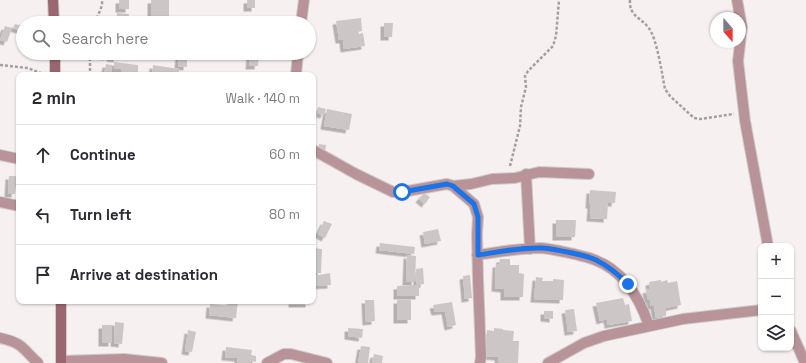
<!DOCTYPE html>
<meta charset="utf-8">
<style>
:root{--surface:#fff;--page:#f7f7f7;--text:#2b2b33;--muted:#7c7c81;--line:#e1e1e2}
body{margin:0;font-family:"Space Grotesk",sans-serif;background:var(--page);color:var(--text)}
.controls{position:absolute;right:12px;bottom:12px;display:grid;overflow:hidden;border-radius:8px;box-shadow:0 1px 3px #0004}
.controls button{width:36px;height:36px;display:grid;place-items:center;padding:0;border:0;border-bottom:1px solid var(--line);background:var(--surface);color:var(--text);font:20px sans-serif}
.compass{position:absolute;left:710px;top:12px;width:36px;height:36px;border-radius:50%;background:var(--surface);box-shadow:0 1px 3px #0004;rotate:159deg}
.stop{position:absolute;width:12px;height:12px;margin:-9px;border:3px solid #1a73e8;border-radius:50%;background:#fff}
.stop.end{background:#1a73e8;border-color:#fff;box-shadow:0 1px 4px #0008}
.list{margin:0;padding:0;list-style:none}
h2{display:flex;justify-content:space-between;align-items:center;height:52px;margin:0;padding:0 16px;font-size:17px}
h2 small{font-size:13px;font-weight:400;color:var(--muted)}
.list li{display:grid;grid-template-columns:26px 1fr auto;gap:12px;align-items:center;box-sizing:border-box;height:60px;padding:0 16px;border-top:1px solid var(--line)}
.list b{display:block;font-size:15px;white-space:nowrap}
.list em{font-size:13px;font-style:normal;color:var(--muted)}
.icon{flex:none;width:22px;height:22px;fill:none;stroke:currentColor;stroke-width:2;stroke-linecap:round;stroke-linejoin:round}
.map{position:relative;flex:none;width:806px;height:363px;overflow:hidden}
.search{position:absolute;background:var(--surface);box-shadow:0 1px 3px #0004;left:16px;top:16px;width:300px;height:44px;display:flex;align-items:center;gap:10px;box-sizing:border-box;padding:0 14px;border-radius:22px;color:var(--muted);font-size:15px}
.panel{position:absolute;background:var(--surface);box-shadow:0 1px 3px #0004;left:16px;top:72px;width:300px;height:232px;border-radius:8px}
.map>svg:first-child{display:block}
</style>
<div class="map">
<svg width="806" height="363" viewBox="0 0 806 363">
<defs>
<filter id="shadow"><feDropShadow dx="-3.5" dy="3.5" stdDeviation="0" flood-color="#0004"/></filter>
</defs>
<rect width="100%" height="100%" fill="#f6f0f1"/>
<path fill="#ccc6c7" filter="url(#shadow)" d="M119,0H129V9H119Z
M151,0H169V23H151Z
M247,0H255V8H247Z
M117,13L129,14L128,23H116Z
M361,18L362,31L358,32L359,34L363,33L365,46L344,49L343,40H339L336,21Z
M384,23H393L392,37H384Z
M15,24L23,26V31L13,28Z
M5,26L12,28L7,42L0,40Z
M94,53H107V57L94,55Z
M111,53H117V59L110,58Z
M179,53H187V67L178,66Z
M250,54H259L258,66H249Z
M114,62L138,65V75H121V69H114Z
M106,64L112,65L111,75H104Z
M153,65L179,69V75H152Z
M318,107L326,109L324,115L316,113Z
M327,109L352,114L349,130L324,126Z
M313,113L317,115L313,126Z
M319,144L326,145L325,152L318,150Z
M9,176H17L15,194H8Z
M590,190L616,192L615,203H608L607,219L590,218L591,205H589Z
M424,193L430,197L425,204L419,199Z
M556,220H576L575,237H556Z
M324,221L332,224L325,238L318,234Z
M438,229L441,241L425,244L423,232Z
M380,243L415,247L414,254L379,250Z
M313,248L322,249L321,273H313Z
M407,255L416,256L415,282H406Z
M500,259H510V265H519V273L524,274L523,297H504V289L495,288L496,264H499Z
M423,268L424,284L417,285L416,269Z
M330,273L331,285L313,286V276Z
M470,275L472,298L465,299L463,276Z
M536,277L543,278L542,281H553V279L564,280L563,300L534,299Z
M661,280V282L667,280L668,283L677,281L681,305L666,308V316L656,318L654,306H651L650,300H648L646,290L650,289L649,282Z
M415,285H419V296H397V286Z
M623,298L625,305L629,304L632,321L608,325L607,319L600,321L596,303Z
M365,300H374L375,321L366,322Z
M397,300H411V320H397Z
M230,301H238L236,318L209,315L210,304L230,306Z
M292,301H309V304H292Z
M452,302L456,325L448,327L445,311L435,312L433,305Z
M574,309L577,331L568,332L565,310Z
M544,311H553V319L544,318Z
M115,322L124,323L122,344L114,343Z
M102,325H112V343H102Z
M348,328L363,329L362,338L348,336Z
M494,328L503,329V330L514,331L513,341H519L518,363L498,362V357L486,356L487,330L494,331Z
M188,330L196,332L192,352L185,351Z
M361,346L370,347L368,363H358Z
M226,347L252,350L251,355L256,356V362L251,361V363H237L238,358L225,357Z
M374,354L383,356L382,363H372Z"/>
<g fill="none" stroke-linecap="round" stroke-linejoin="round">
<g stroke="#d0cacb" stroke-width="12">
<path id="minor" d="M737,0L742,27L738,61L745,121L768,246
M301,23L304,0
M296,75L298,53
M313,150L356,174L393,192H402L447,184L453,186L474,204L478,217L477,234L478,279L481,357L480,363
M0,155L19,159
M526,174L530,249
M453,186L471,184L492,179L515,178L539,172L589,174
M0,202L19,206
M477,255C499,252 520,248 541,248C552,249 564,252 574,254C581,256 589,257 595,260C624,271 640,299 649,326
M791,331L805,363
M0,338C23,343 22,348 38,363
M61,361L124,359L162,363
M267,363L284,354H291L327,363
M548,363L584,343L604,336L683,319L761,310"/>
</g>
<g stroke="#d0cacb" stroke-width="12">
<path id="secondary" d="M53,0L54,23
M55,53V75
M61,363V301"/>
</g>
<path stroke="#a49fa0" stroke-width="2.5" stroke-dasharray="3 2" stroke-linecap="butt" d="M630,0C629,16 640,17 648,27C657,37 662,75 665,89L670,96L694,118L700,119L734,114
M95,23C97,15 103,8 102,0
M90,53V75
M0,65L28,68L43,74
M510,166L520,126L521,107L526,87L525,76L528,71L553,46L556,36L559,0"/>
<use href="#minor" stroke="#b89499" stroke-width="10"/>
<use href="#secondary" stroke="#9a666f" stroke-width="10"/>
</g>
<g fill="none" stroke-linecap="round" stroke-linejoin="round">
<path stroke="#1a73e8" stroke-width="5" d="M402,192L447,184L453,186L474,204L478,217V255C499,252 521,247 542,248C554,249 586,255 596,260C608,266 619,275 628,284"/>
</g>
</svg>
<div class="controls">
<button>+</button>
<button>−</button>
<button><svg class="icon" aria-label="layers" viewBox="0 0 24 24"><path d="M12 4l9 5-9 5-9-5zM3 14l9 5 9-5"/></svg></button>
</div>
<svg class="compass" viewBox="-18 -18 36 36"><path d="M0-13l5 13h-10z" fill="#e53935"/><path d="M0 13l5-13h-10z" fill="#7c7c81"/></svg>
<div class="stop" style="left:402px;top:192px"></div>
<div class="stop end" style="left:628px;top:284px"></div>
<div class="search"><svg class="icon" aria-label="search" viewBox="0 0 24 24"><circle cx="10" cy="10" r="6"/><path d="M15 15l6 6"/></svg>Search here</div>
<section class="panel">
<h2>2 min<small>Walk · 140 m</small></h2>
<ul class="list">
<li><svg class="icon" aria-label="ahead" viewBox="0 0 24 24"><path d="M12 20V5M6 11l6-6 6 6"/></svg><div><b>Continue</b></div><em>60 m</em></li>
<li><svg class="icon" aria-label="left" viewBox="0 0 24 24"><path d="M17 20v-9H6M10 6l-5 5 5 5"/></svg><div><b>Turn left</b></div><em>80 m</em></li>
<li><svg class="icon" aria-label="arrive" viewBox="0 0 24 24"><path d="M6 21V4h12l-3 4 3 4H6"/></svg><div><b>Arrive at destination</b></div></li>
</ul>
</section>
</div>
